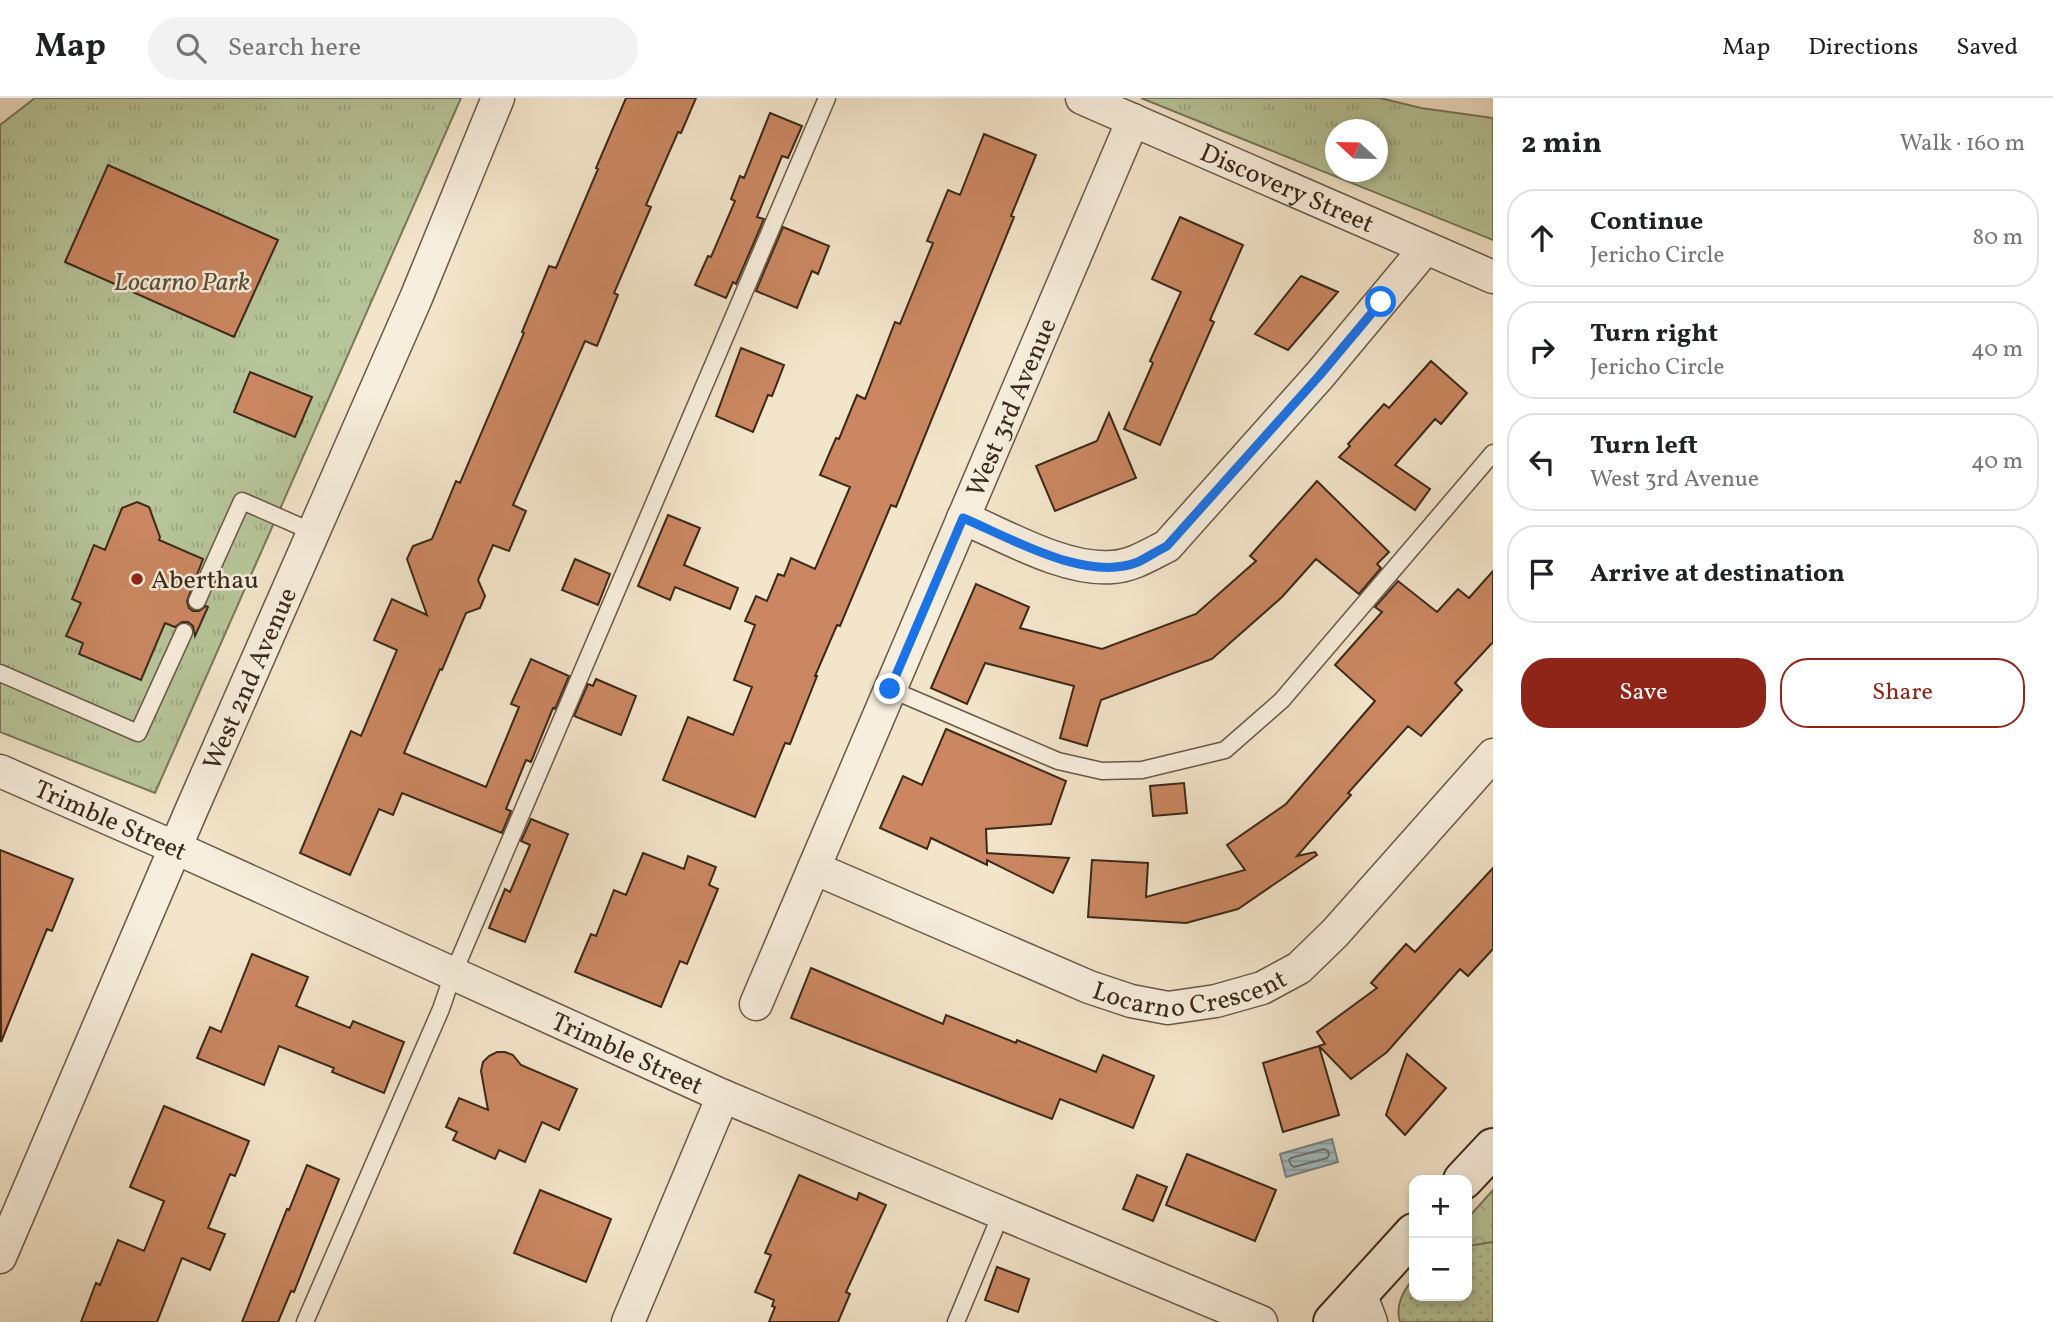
<!DOCTYPE html>
<meta charset="utf-8">
<style>
:root{--surface:#fff;--page:#f2f2f2;--text:#202124;--muted:#757577;--line:#e0e0e0;--accent:#8f2418}
body{margin:0;font-family:Vollkorn,serif;background:var(--page);color:var(--text)}
.controls{position:absolute;right:21px;bottom:21px;display:grid;overflow:hidden;border-radius:14px;box-shadow:0 4px 10px #0003}
.controls button{width:63px;height:63px;display:grid;place-items:center;padding:0;border:0;border-bottom:2px solid var(--line);background:var(--surface);color:var(--text);font:35px sans-serif}
.compass{position:absolute;left:1325px;top:21px;width:63px;height:63px;border-radius:50%;background:var(--surface);box-shadow:0 4px 10px #0003;rotate:292deg}
.stop{position:absolute;width:21px;height:21px;margin:-16px;border:5px solid #1a73e8;border-radius:50%;background:#fff}
.stop.end{background:#1a73e8;border-color:#fff;box-shadow:0 2px 7px #0008}
.list{margin:0;padding:0;list-style:none}
h2{display:flex;justify-content:space-between;align-items:center;height:91px;margin:0;padding:0 28px;font-size:30px}
h2 small{font-size:23px;font-weight:400;color:var(--muted)}
.list li{display:grid;grid-template-columns:46px 1fr auto;gap:21px;align-items:center;box-sizing:border-box;height:98px;margin:0 14px 14px;padding:0 14px;border:2px solid var(--line);border-radius:28px}
.list b{display:block;font-size:26px;white-space:nowrap}
.list p{margin:0;font-size:23px;white-space:nowrap;color:var(--muted)}
.list em{font-size:23px;font-style:normal;color:var(--muted)}
.actions{display:flex;gap:14px;padding:21px 28px}
.actions a{flex:1;padding:16px 0;border:2px solid var(--accent);border-radius:28px;text-align:center;font-size:24px;color:var(--accent)}
.actions .main{background:var(--accent);color:#fff}
.icon{flex:none;width:38px;height:38px;fill:none;stroke:currentColor;stroke-width:2;stroke-linecap:round;stroke-linejoin:round}
.map{position:relative;flex:none;width:1493px;height:1224px;overflow:hidden}
header{display:flex;align-items:center;gap:42px;box-sizing:border-box;height:98px;padding:0 35px;background:var(--surface);border-bottom:2px solid var(--line)}
header strong{font-size:33px}
nav{display:flex;gap:38px;margin-inline-start:auto;font-size:24px}
.search{width:490px;height:63px;background:var(--page);display:flex;align-items:center;gap:18px;box-sizing:border-box;padding:0 24px;border-radius:38px;color:var(--muted);font-size:26px}
main{display:flex}
aside{flex:1;background:var(--surface)}
.map>svg:first-child{display:block}
</style>
<header>
<strong>Map</strong>
<div class="search"><svg class="icon" aria-label="search" viewBox="0 0 24 24"><circle cx="10" cy="10" r="6"/><path d="M15 15l6 6"/></svg>Search here</div>
<nav><a>Map</a><a>Directions</a><a>Saved</a></nav>
</header>
<main>
<div class="map">
<svg width="1493" height="1224" viewBox="0 0 1493 1224">
<defs>
<pattern id="grass-dots" width="8" height="8" patternUnits="userSpaceOnUse" patternTransform="scale(1.75)"><rect width="8" height="8" fill="#b7c59a"/><path d="M2 2h.1M6 6h.1" fill="none" stroke="#9ea984" stroke-width="1.8" stroke-linecap="round"/></pattern>
<pattern id="forest-crowns" width="20" height="18" patternUnits="userSpaceOnUse" patternTransform="scale(1.75)"><rect width="20" height="18" fill="#b7c59a"/><path d="M2 6a3 3 0 1 1 6 0M12 15a3 3 0 1 1 6 0" fill="none" stroke="#9ea984"/></pattern>
<pattern id="park-tufts" width="24" height="20" patternUnits="userSpaceOnUse" patternTransform="scale(1.75)"><rect width="24" height="20" fill="#b7c59a"/><path d="M3 7l-1-3M5 7V3M7 7l1-3M15 17l-1-3M17 17v-4M19 17l1-3" fill="none" stroke="#9ea984"/></pattern>
<pattern id="water-rules" width="6" height="5" patternUnits="userSpaceOnUse" patternTransform="scale(1.75)"><rect width="6" height="5" fill="#a1bcc2"/><path d="M0 2.5h6" fill="none" stroke="#84999d"/></pattern>
</defs>
<rect width="100%" height="100%" fill="#f3e5ca"/>
<filter id="stains"><feTurbulence type="fractalNoise" baseFrequency=".00286" numOctaves="4"/><feColorMatrix values="0 0 0 0 .2 0 0 0 0 .09 0 0 0 0 .02 0 0 0 .5 -.17"/></filter>
<radialGradient id="worn" r=".72"><stop offset=".6" stop-color="#630" stop-opacity="0"/><stop offset="1" stop-color="#630" stop-opacity=".3"/></radialGradient>
<path fill="url(#grass-dots)" stroke="#79775a" stroke-width="2" d="M1493,1144V1224H1400C1395,1207 1403,1193 1414,1180V1198H1467V1148Z"/>
<path fill="url(#forest-crowns)" stroke="#79775a" stroke-width="2" d="M1493,1092V1144L1467,1148V1121Z"/>
<path fill="url(#park-tufts)" stroke="#79775a" stroke-width="2" fill-rule="evenodd" d="M35,0H461L155,695L0,634V27Z
M1141,0H1380L1421,10L1493,20V142ZM1336,32H1378V74H1336Z"/>
<path fill="url(#water-rules)" stroke="#78817e" stroke-width="2" d="M1332,1041L1338,1064L1286,1079L1280,1056Z"/>
<g fill="none" stroke-linecap="round" stroke-linejoin="round">
<path stroke="#6e726e" stroke-width="2" d="M1324,1051L1328,1053L1329,1057L1327,1060L1294,1069L1291,1067L1289,1062L1291,1060Z"/>
</g>
<path fill="#ca8761" stroke="#3b2919" stroke-width="2" d="M626,0H696L681,35L678,34L646,107L651,109L614,195L618,197L597,248L585,243L513,407L526,413L509,453L493,447L478,482L485,498L480,510L466,515L442,572L440,571L404,655L486,689L519,609L511,606L531,561L569,578L555,611L553,610L531,664L526,662L506,711L511,713L502,735L402,695L393,717L379,711L350,777L300,755L351,633L361,638L397,552L374,542L392,501L427,517L407,461L413,448L432,441L456,383L460,385L524,235L522,234L549,168L556,170L598,71L596,70Z
M770,15L802,28L788,60L782,58L757,119L764,121L736,186L733,184L726,200L695,187L708,158L711,159L735,103L731,101L740,78L744,80Z
M984,36L1036,57L1011,118L1014,119L896,409L891,407L840,528L837,527L815,578H817L790,646L785,645L755,719L663,682L688,619L733,637L752,589L734,582L755,527L745,523L756,498L767,503L778,476L784,478L791,460L815,471L850,389L820,377L836,340L839,341L857,297L865,301L895,224L900,226L933,145L927,143L948,92L960,97Z
M108,67L278,142L234,239L65,164Z
M1180,119L1243,147L1210,222L1214,224L1160,347L1124,331L1153,265L1150,263L1181,194L1152,181Z
M783,129L829,148L818,176L812,173L797,210L756,193Z
M1301,178L1338,194L1288,252L1255,236Z
M741,250L784,267L772,298L768,297L753,334L716,318Z
M1431,263L1467,295L1441,326L1435,321L1395,367L1430,391L1415,412L1339,359L1350,348L1348,346L1384,306L1389,310Z
M250,274L312,299L295,339L234,314Z
M1109,315L1136,380L1055,413L1036,368L1097,343Z
M1317,383L1389,454L1377,466L1381,470L1359,496L1316,461L1282,499L1212,561L1101,602L1087,648L1060,640L1074,588L985,565L967,606L931,590L976,486L1029,509L1020,530L1102,551L1196,516L1256,463L1250,458Z
M137,404L149,409L160,439L159,442L203,461L187,503L189,510L193,513H199L206,508L208,509L195,538L193,528L188,524H182L175,529L165,525L141,582L79,556L83,545L66,538L81,505L72,501L94,447L105,452L122,410Z
M668,417L700,430L684,467L738,490L730,511L675,489L670,502L638,488Z
M575,461L610,476L598,507L562,492Z
M1493,473V544L1455,585L1462,592L1421,638L1408,628L1348,695L1351,697L1297,758L1315,754L1317,757L1238,811L1186,825L1088,819L1092,762L1148,765L1146,799L1245,772L1227,747L1286,706L1375,603L1335,567L1382,514L1375,509L1398,483L1437,514L1458,491L1469,500Z
M596,581L636,598L621,637L574,618L588,586L593,588Z
M946,631L1066,683L1051,726L986,731L987,755L1069,760L1053,795L987,762V767L931,740L927,751L880,730L903,678L922,687Z
M1184,685L1187,715L1153,718L1150,688Z
M531,721L568,736L525,844L489,830L505,791L510,794L530,747L521,743Z
M0,752L73,781L52,833L47,831L1,944Z
M643,755L684,771L688,758L716,769L709,787L718,791L687,866L680,863L661,909L575,874L591,836L596,838L614,792L626,797Z
M1493,770V851L1468,878L1460,871L1387,954L1351,981L1319,948L1325,946L1317,934L1377,890L1371,885L1406,846L1415,854Z
M252,856L308,879L296,908L350,930L353,923L404,944L384,995L332,974L334,970L279,948L264,987L197,960L210,929L221,934Z
M811,870L943,926L946,917L1016,945L1017,942L1096,974L1103,957L1154,978L1133,1030L1060,1001L1052,1021L791,920Z
M1319,948L1339,1017L1283,1034L1263,965Z
M497,954H505L513,957L521,967L577,991L559,1032L542,1024L525,1064L499,1052L495,1061L453,1042L457,1034L446,1029L459,1000L488,1012L481,973L483,964L489,958Z
M1407,956L1446,990L1405,1037L1386,1017Z
M164,1008L249,1043L235,1078L230,1076L208,1130L225,1136L210,1172L182,1160L157,1224H81L96,1185L100,1187L118,1142L144,1153L164,1103L130,1089Z
M1187,1056L1276,1092L1255,1143L1166,1107Z
M307,1067L339,1081L294,1194L291,1193L278,1224H242L287,1111L289,1112Z
M799,1077L857,1102L859,1095L886,1107L846,1194L850,1196L838,1224H769L775,1209L772,1208L774,1202L755,1194L771,1157L765,1155Z
M1137,1077L1167,1089L1153,1123L1123,1111Z
M540,1092L611,1121L586,1184L514,1155Z
M997,1169L1029,1181L1018,1214L985,1202Z"/>
<g fill="none" stroke-linecap="round" stroke-linejoin="round">
<g stroke="#695845" stroke-width="19">
<path id="service" d="M197,503L242,403L313,434
M0,575L138,635L184,534
M890,591L1058,663L1102,673L1142,672L1225,652L1282,602L1493,355
M305,1224L441,911L453,876L827,0
M956,1224L1001,1116"/>
</g>
<g stroke="#695845" stroke-width="35">
<g id="minor">
<path id="s1" d="M1082,0L1493,179"/>
<path d="M963,420C1006,438 1065,473 1112,469C1132,468 1149,457 1167,448L1319,278L1425,151"/>
<path id="s2" d="M0,673L176,750L723,998L1261,1224"/>
<path id="s3" d="M814,770L1089,889L1131,903L1168,910L1216,903L1262,890L1299,870L1335,835L1493,657"/>
<path id="s4" d="M756,906L1133,22"/>
<path id="s5" d="M0,1159L191,713L416,200L498,0"/>
<path d="M1360,1195L1371,1224"/>
<path d="M628,1224L723,998"/>
</g>
</g>
<g stroke="#3b2919" stroke-width="42">
<path id="secondary" d="M1463,1082L1493,1050
M1333,1224L1414,1135"/>
</g>
<use href="#service" stroke="#f7eedd" stroke-width="16"/>
<use href="#minor" stroke="#f7eedd" stroke-width="32"/>
<use href="#secondary" stroke="#f7eedd" stroke-width="38"/>
</g>
<g fill="none" stroke-linecap="round" stroke-linejoin="round">
<path stroke="#1a73e8" stroke-width="9" d="M890,591L963,420C1011,440 1086,485 1138,464C1148,459 1157,453 1167,448L1319,278L1381,204"/>
</g>
<circle fill="#8f2418" stroke="#f7eedd" stroke-width="2.5" cx="137" cy="481" r="7"/>
<g text-anchor="middle" stroke-width="5" stroke-linejoin="round" paint-order="stroke">
<g font-size="26" fill="#3b2919" stroke="#f7eedd">
<text dy="9" stroke="none"><textPath href="#s1" startOffset="224">Discovery Street</textPath></text>
<text dy="9" stroke="none"><textPath href="#s4" startOffset="649">West 3rd Avenue</textPath></text>
<text dy="9" stroke="none"><textPath href="#s5" startOffset="630">West 2nd Avenue</textPath></text>
<text dy="9" stroke="none"><textPath href="#s2" startOffset="121">Trimble Street</textPath></text>
<text dy="9" stroke="none"><textPath href="#s3" startOffset="404">Locarno Crescent</textPath></text>
<text dy="9" stroke="none"><textPath href="#s2" startOffset="688">Trimble Street</textPath></text>
</g>
<g font-size="26" font-style="italic" fill="#5a5039" stroke="#f7eedd">
<text x="182" y="192">Locarno Park</text>
</g>
<g font-size="26" fill="#3b2919" stroke="#f7eedd" text-anchor="start">
<text x="151" y="490">Aberthau</text>
</g>
</g>
<rect width="100%" height="100%" filter="url(#stains)"/>
<rect width="100%" height="100%" fill="url(#worn)"/>
</svg>
<div class="controls">
<button>+</button>
<button>−</button>
</div>
<svg class="compass" viewBox="-18 -18 36 36"><path d="M0-13l5 13h-10z" fill="#e53935"/><path d="M0 13l5-13h-10z" fill="#757577"/></svg>
<div class="stop" style="left:1381px;top:204px"></div>
<div class="stop end" style="left:890px;top:591px"></div>
</div>
<aside>
<h2>2 min<small>Walk · 160 m</small></h2>
<ul class="list">
<li><svg class="icon" aria-label="ahead" viewBox="0 0 24 24"><path d="M12 20V5M6 11l6-6 6 6"/></svg><div><b>Continue</b><p>Jericho Circle</p></div><em>80 m</em></li>
<li><svg class="icon" aria-label="right" viewBox="0 0 24 24"><path d="M7 20v-9h11M14 6l5 5-5 5"/></svg><div><b>Turn right</b><p>Jericho Circle</p></div><em>40 m</em></li>
<li><svg class="icon" aria-label="left" viewBox="0 0 24 24"><path d="M17 20v-9H6M10 6l-5 5 5 5"/></svg><div><b>Turn left</b><p>West 3rd Avenue</p></div><em>40 m</em></li>
<li><svg class="icon" aria-label="arrive" viewBox="0 0 24 24"><path d="M6 21V4h12l-3 4 3 4H6"/></svg><div><b>Arrive at destination</b></div></li>
</ul>
<div class="actions"><a class="main">Save</a><a>Share</a></div>
</aside>
</main>
